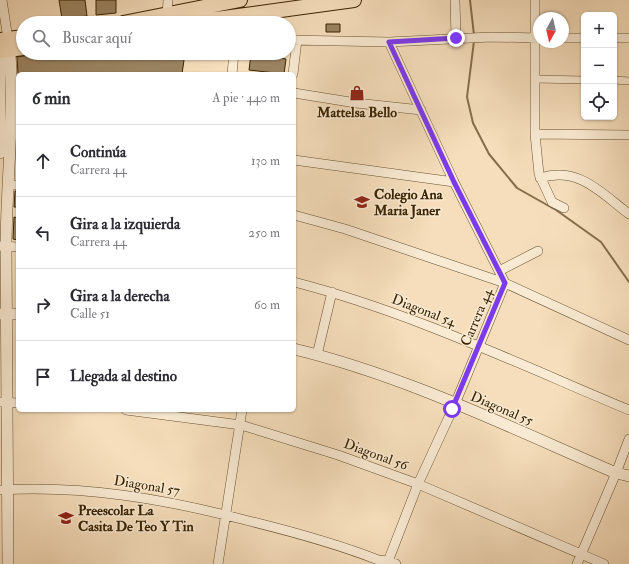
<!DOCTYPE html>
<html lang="es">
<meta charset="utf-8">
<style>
:root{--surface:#fff;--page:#f7f7f7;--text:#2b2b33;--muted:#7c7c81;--line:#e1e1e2}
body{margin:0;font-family:"IM FELL Double Pica",serif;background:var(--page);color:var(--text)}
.controls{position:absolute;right:12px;top:12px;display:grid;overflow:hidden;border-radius:6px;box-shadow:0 1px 3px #0004}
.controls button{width:36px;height:36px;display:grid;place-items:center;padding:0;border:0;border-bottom:1px solid var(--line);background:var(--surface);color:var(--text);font:20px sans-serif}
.compass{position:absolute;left:533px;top:12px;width:36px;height:36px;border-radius:50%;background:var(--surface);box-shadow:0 1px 3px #0004;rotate:188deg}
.stop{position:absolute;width:12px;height:12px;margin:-9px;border:3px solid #7c3aed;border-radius:50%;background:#fff}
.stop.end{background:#7c3aed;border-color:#fff;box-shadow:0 1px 4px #0008}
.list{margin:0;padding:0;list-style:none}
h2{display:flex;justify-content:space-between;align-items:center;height:52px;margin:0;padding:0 16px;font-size:17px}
h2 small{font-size:13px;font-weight:400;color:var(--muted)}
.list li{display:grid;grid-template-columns:26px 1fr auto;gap:12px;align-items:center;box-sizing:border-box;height:72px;padding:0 16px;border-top:1px solid var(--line)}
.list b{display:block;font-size:15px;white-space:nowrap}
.list p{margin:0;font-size:13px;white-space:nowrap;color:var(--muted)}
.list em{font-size:13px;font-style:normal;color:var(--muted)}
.icon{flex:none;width:22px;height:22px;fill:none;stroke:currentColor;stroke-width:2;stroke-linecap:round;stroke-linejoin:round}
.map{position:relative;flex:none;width:629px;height:564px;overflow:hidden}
.search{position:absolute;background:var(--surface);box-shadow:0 1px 3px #0004;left:16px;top:16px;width:280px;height:44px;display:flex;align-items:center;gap:10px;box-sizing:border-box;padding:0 14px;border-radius:22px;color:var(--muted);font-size:15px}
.panel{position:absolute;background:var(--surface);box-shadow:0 1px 3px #0004;left:16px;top:72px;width:280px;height:340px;border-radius:6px}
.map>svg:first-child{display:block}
</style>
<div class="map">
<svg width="629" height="564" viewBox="0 0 629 564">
<rect width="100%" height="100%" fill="#f6debc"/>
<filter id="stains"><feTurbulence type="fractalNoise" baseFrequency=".005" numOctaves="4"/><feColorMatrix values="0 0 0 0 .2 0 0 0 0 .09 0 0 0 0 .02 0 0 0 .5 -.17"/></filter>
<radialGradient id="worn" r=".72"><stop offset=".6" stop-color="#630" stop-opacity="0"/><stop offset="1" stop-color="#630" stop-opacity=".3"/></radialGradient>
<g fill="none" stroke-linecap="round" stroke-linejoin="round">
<path stroke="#846d4a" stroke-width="2" d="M470,0L474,35
M474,41L467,97L473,123L489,154L517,188L556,210L601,242L629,282"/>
</g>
<path fill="#9b8462" stroke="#392300" d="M59,0H85L87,16L62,19Z
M96,0H116V13L96,15Z
M326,24H340V32H326Z
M43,53H185L182,74H18L17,57Z
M251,54L286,59L284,74L249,70Z
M15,191H18V207H14Z
M14,217L18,218V240L13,239Z"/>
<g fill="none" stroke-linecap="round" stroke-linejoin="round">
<g stroke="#68522f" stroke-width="8">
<path id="pedestrian" d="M535,79L584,80
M614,80L629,81"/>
</g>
<g stroke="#68522f" stroke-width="10">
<path id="minor" d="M2,0L8,39
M455,0L456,38
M535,0V134L539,174L552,202L564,208
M167,15L168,0
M563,38H584
M614,38H629
M289,40L389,42L491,37L539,38
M232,74L234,53
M293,74L297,40
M294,93L356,103L421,110
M535,134L629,135
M294,160L454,182
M540,178C579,166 601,193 629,214
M9,185H18
M294,215L345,229L505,283L629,340
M0,246L18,247
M499,271L538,251
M294,282C410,312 519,364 629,410
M317,355L332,292
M0,402L18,403
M126,410L241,425L338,455L418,484L604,564
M0,490C84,485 164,499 245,520C290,531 335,543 378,560L388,561L396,564
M218,564L242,410
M387,564L418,484L455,404L505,283L454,182L389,42
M577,564L616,473L629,439"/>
</g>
<g stroke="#68522f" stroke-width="12">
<path id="tertiary" d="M0,44V153
M0,314H18
M294,349C406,376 511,428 616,473L629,476
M8,564C7,459 6,354 6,249C6,180 16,111 9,43"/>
</g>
<g stroke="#392300" stroke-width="16">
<path id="primary" d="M123,23L240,0
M187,23L354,0
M0,40L23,37
M0,51L23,48"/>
</g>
<use href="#pedestrian" stroke="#f9ead3" stroke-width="7"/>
<use href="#minor" stroke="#f9ead3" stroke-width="9"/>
<use href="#tertiary" stroke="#f9ead3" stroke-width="11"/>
<use href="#primary" stroke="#f6debc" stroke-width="14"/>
</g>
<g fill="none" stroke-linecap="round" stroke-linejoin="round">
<path stroke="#7c3aed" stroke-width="5" d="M452,409L505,283L454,182L389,42L456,38"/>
</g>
<defs>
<g id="shop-bare" transform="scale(1.2)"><path d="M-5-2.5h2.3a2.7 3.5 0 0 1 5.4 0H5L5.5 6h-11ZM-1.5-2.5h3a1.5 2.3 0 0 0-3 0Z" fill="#8f2418" stroke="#f9ead3" stroke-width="2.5" paint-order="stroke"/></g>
<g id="school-bare" transform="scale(1.2)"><path d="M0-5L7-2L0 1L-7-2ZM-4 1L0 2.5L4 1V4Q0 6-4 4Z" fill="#8f2418" stroke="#f9ead3" stroke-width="2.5" paint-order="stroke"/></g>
</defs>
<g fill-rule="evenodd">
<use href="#shop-bare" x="357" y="93"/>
<use href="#school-bare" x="362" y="202"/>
<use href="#school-bare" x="66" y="518"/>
</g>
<g text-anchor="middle" stroke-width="3" stroke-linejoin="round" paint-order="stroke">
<g font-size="14" font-weight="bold" fill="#392300" stroke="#f9ead3" text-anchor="start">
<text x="357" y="117" text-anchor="middle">Mattelsa Bello</text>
<text x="374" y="199">Colegio Ana<tspan x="374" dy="16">Maria Janer</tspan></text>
<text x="78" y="515">Preescolar La<tspan x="78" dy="16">Casita De Teo Y Tin</tspan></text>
</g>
<g font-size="14" fill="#392300" stroke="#f9ead3">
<text transform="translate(424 310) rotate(21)" y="5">Diagonal 54</text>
<text transform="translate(476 317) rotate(-67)" y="5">Carrera 44</text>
<text transform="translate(502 408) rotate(23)" y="5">Diagonal 55</text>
<text transform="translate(376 454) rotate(20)" y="5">Diagonal 56</text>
<text transform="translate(147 485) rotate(9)" y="5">Diagonal 57</text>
</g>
</g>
<rect width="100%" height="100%" filter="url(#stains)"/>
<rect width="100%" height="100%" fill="url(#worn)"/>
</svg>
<div class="controls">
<button>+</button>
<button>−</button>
<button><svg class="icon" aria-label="locate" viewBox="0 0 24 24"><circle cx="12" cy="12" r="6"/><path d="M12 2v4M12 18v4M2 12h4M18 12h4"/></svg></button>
</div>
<svg class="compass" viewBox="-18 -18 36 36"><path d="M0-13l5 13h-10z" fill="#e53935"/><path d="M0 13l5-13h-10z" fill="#7c7c81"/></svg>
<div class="stop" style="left:452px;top:409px"></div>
<div class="stop end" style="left:456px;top:38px"></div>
<div class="search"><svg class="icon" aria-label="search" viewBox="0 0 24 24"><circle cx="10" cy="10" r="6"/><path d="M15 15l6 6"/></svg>Buscar aquí</div>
<section class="panel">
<h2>6 min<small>A pie · 440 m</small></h2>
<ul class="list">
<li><svg class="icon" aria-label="ahead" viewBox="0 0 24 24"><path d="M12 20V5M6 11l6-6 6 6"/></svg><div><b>Continúa</b><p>Carrera 44</p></div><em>130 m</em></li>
<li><svg class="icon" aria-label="left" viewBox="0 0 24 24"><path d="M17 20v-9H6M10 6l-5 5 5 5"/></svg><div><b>Gira a la izquierda</b><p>Carrera 44</p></div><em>250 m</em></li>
<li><svg class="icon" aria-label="right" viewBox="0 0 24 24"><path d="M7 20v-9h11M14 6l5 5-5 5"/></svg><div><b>Gira a la derecha</b><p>Calle 51</p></div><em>60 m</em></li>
<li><svg class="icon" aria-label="arrive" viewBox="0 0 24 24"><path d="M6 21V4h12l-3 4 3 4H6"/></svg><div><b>Llegada al destino</b></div></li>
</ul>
</section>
</div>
